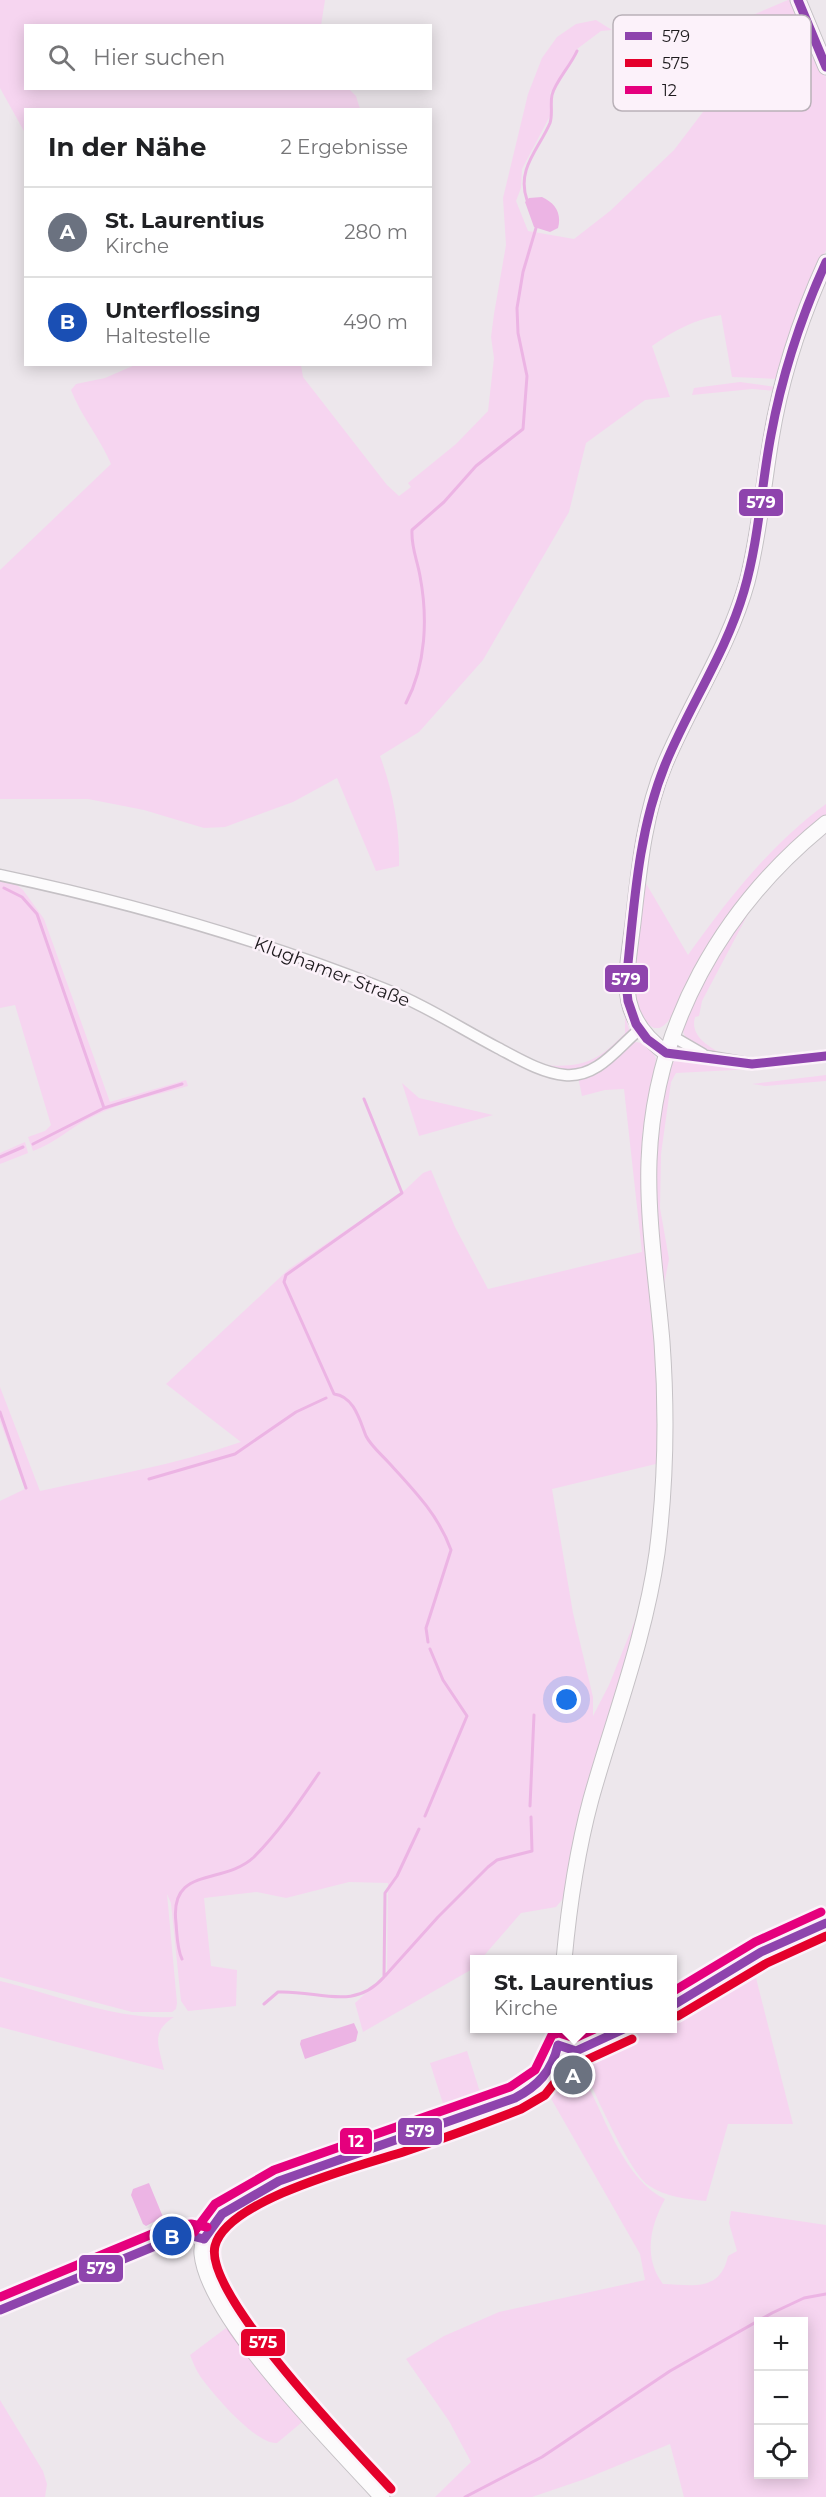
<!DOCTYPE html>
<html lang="de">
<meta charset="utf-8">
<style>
:root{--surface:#fff;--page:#f6f6f6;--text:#202124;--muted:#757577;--line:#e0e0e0;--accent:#0b8043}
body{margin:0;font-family:Montserrat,sans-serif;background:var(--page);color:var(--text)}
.controls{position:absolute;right:18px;bottom:18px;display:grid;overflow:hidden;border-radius:0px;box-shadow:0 3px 15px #0003}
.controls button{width:54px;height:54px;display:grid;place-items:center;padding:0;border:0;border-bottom:2px solid var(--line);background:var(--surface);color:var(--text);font:30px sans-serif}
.you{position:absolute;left:567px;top:1700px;width:21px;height:21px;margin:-15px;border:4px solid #fff;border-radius:50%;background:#1a73e8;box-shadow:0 0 0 9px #1a73e833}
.badge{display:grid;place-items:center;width:39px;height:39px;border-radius:50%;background:var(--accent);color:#fff;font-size:20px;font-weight:700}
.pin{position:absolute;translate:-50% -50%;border:3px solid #fff;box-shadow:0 2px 6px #0006}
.popup{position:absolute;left:470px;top:1955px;width:207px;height:78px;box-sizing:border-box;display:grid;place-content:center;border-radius:0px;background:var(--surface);filter:drop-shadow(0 2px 4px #0005);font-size:20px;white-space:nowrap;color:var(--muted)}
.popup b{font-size:22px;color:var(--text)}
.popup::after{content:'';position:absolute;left:50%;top:100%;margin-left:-12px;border:12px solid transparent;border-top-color:var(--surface)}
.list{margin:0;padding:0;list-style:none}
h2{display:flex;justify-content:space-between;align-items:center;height:78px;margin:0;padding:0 24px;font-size:26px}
h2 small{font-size:20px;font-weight:400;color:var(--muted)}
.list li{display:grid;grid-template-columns:39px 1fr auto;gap:18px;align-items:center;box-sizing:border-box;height:90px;padding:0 24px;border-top:2px solid var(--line)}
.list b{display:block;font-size:22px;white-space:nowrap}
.list p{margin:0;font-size:20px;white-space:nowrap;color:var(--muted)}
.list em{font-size:20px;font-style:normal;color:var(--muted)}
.icon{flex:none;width:33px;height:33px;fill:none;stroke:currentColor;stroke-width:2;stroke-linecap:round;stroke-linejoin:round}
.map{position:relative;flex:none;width:826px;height:2497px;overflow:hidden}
.search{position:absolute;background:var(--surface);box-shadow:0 3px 15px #0003;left:24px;top:24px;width:408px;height:66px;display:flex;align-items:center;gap:15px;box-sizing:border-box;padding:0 21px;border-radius:0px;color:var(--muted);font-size:22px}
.panel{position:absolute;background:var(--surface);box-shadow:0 3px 15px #0003;left:24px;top:108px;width:408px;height:258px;border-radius:0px}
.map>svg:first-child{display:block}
</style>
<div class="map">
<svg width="826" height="2497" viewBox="0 0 826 2497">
<rect width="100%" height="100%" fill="#ede7ec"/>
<path fill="#f6d5f0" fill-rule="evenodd" d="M0,0H325L321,25L26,26V88L349,89L356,96L360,109L26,110L25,133L0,88Z
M788,0H793L812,51L746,82L720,29Z
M596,20L612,30L601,31L577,49L566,70L550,93L551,114L522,169L521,188L516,201L528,231L574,239L610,211L674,150L706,108L810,58L815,57L820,60L826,78V250L792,330L779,379L732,377L721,315C693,320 675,330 652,346L670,397L645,400L586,443L569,512L483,660L419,732L380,756C393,791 400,829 399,866L376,871L337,778L293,802L225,827L204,828L144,810L88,799H0V570L111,464C100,438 81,416 71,390L76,384L105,378L135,365H301L303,377L387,485L399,496L411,487L408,483L456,444L488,411L494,358L491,337L494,314L506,245L503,198L528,94L542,58L557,37L576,24Z
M740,382L776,387L775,391L752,389L692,395L694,388Z
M826,804V816C776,862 728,906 695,966C685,983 676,1022 659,1028H654L642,1021L632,994L644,880L688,955C728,899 770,845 826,804Z
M0,879L12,881L23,890L44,919L110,1102L186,1080L188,1086C157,1095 123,1101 94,1116C72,1126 56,1143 33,1151L28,1137L45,1131L51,1125L15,1005L0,1008Z
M757,897L702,1001L699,1016L695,1017C689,1038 712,1048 727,1057L698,1047L686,1039L682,1029L711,966Z
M625,1016L633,1042C645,1042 652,1048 656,1059L642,1137V1184L653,1280L660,1463L552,1489L573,1613L593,1697V1716L609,1685L644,1598L567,1894L556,1907L521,1913L481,1959L474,1960V1968L363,2032L355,2003L387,1974L388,1883L349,1882L286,1898L257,1892L204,1898L211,1966L237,1970L236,2006L188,2011L181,2001L171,1903L167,1894L177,2003L176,2009L172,2012H132L0,1977V1501L25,1489L0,1421V1387L40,1491C108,1476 175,1465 241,1442L166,1384L289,1269L405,1190L423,1173L431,1170L455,1227L488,1289L642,1252L624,1089L605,1090L582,1096L577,1072L556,1070L543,1065C583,1068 597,1062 625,1033Z
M677,1058L723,1067L753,1069L676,1073L671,1082L661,1154L660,1208L669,1259L663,1290C659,1244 643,1090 677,1058Z
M826,1075V1081L765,1086L752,1084Z
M402,1083L419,1098L493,1115L419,1136Z
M25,1142L28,1153L0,1164V1153Z
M752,1962L793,2124H728L706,2201C686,2199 665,2197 648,2185C627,2169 594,2089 580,2062L581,2056L638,2029L672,2028V2012Z
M0,1981C57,1995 114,2020 174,2017C150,2032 159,2046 164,2070L0,2027Z
M467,2051L479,2089L486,2096L522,2081L540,2066L548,2064C525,2096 481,2104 447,2116L430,2063Z
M557,2070L568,2092L587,2084C607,2122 625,2180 665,2199C650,2226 643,2258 663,2284C693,2285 720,2292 728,2256L737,2251L729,2223L731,2211L826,2225V2497H684L670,2444L585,2479L532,2497H435L471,2462L449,2421L406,2359L444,2336L499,2312L645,2280L640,2254L545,2088ZM758,2322H804V2474H758Z
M230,2325L307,2418L277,2443C256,2445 212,2393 200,2376C196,2370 193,2362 190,2355Z
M0,2400L43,2471L47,2484L45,2497H0Z"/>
<path fill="#ecb4e4" d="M542,197C555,203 562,213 558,228L550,232L534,227L525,202L529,198Z
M354,2023L358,2032L356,2041L305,2059L300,2044L301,2040Z
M149,2183L163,2217L146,2226L143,2224L131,2195L133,2189Z"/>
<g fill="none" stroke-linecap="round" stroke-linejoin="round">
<path stroke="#ecb4e4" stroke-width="3" d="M527,200C516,169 539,149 550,123C553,114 550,104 552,95C555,82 571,65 577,51
M406,703C426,665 428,618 420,576C417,559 411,547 412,530L444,502L476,466L523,429L527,376L518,333L517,308L523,272L536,228
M4,888L22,897L37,914L104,1108
M364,1099L402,1193L286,1275L284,1282L334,1394C354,1396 360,1421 366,1436C371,1446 382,1455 390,1464C414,1490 439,1516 451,1550L426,1628L428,1642
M33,1144L104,1108L182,1084
M0,1157L23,1147
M0,1412L26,1488
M149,1479L235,1454L296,1412L326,1398
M530,1806L534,1715
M425,1816L467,1716L443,1680L430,1649
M182,1959C177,1949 177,1934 176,1923C169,1865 223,1886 254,1857C279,1832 299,1802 319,1773
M385,1976L438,1917L488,1867L497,1860L532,1851L531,1817
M264,2004L278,1992C319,1990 353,2012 384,1977L385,1893L397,1876L419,1829
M229,2330L246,2353
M465,2497L542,2457L670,2371L772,2313L804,2298L826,2294"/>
<g stroke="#c5c1c5" stroke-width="13">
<path id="minor" d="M0,875C132,903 256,938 382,988C423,1004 460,1028 498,1048C519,1059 542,1073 565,1075C598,1078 618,1047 640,1029
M672,1036L703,1054
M666,1053L706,1056L752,1064L826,1056
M672,2006L761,1952L826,1923
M552,2067L576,2051L627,2028
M0,2310L172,2239L192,2236L204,2239"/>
</g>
<g stroke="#c5c1c5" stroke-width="17">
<path id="secondary" d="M798,0L826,67
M666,1053C615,1015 626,980 633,923C639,870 644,814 665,764C691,702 729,647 747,582C759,536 763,487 771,439C781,377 800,319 826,262
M564,1960C569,1905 577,1851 591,1799C614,1717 645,1638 657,1553C666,1483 667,1412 662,1342C657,1282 647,1221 649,1161C654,1026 722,907 826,823
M382,2497C336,2446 208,2319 202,2254C197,2195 334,2164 375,2149C404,2139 432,2128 461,2117C482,2110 504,2104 525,2094C550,2078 557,2057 559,2028"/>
</g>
<use href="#minor" stroke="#fcfbfc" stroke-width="10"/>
<use href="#secondary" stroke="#fcfbfc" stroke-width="15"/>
<g stroke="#fcf2fa" stroke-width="14">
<path id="bus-1" d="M798,0L826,67
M826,262C801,317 782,375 771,435C761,487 759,540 744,591C726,653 689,706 665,765C637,834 634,909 626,983L628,1001L636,1024L647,1039L666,1053L752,1064L826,1056
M672,2006L761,1952L826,1923
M204,2239L222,2214L279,2181L515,2098C538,2086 552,2071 558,2045L576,2051L626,2028
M0,2310L172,2239L192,2236L204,2239"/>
</g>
<g stroke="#fcf2fa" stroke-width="14">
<path id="bus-2" d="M678,2016L767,1963L826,1936
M391,2489C356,2451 203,2294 215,2246C227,2199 363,2165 406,2151C444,2138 483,2124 521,2109L545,2095L560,2076L582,2062L632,2039"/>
</g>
<g stroke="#fcf2fa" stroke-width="14">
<path id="bus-3" d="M672,1992L755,1942L821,1912
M194,2232L215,2204L274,2170L510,2087L535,2070L552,2035L559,2033L575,2038L597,2028
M0,2297L169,2227L191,2224L207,2227"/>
</g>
<use href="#bus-1" stroke="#8e44ad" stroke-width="9"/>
<use href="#bus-2" stroke="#e4002b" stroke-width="9"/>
<use href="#bus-3" stroke="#e5007d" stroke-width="9"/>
</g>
<g text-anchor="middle" stroke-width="5" stroke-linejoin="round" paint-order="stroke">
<g font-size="18" fill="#1d1a1d" stroke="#fcf2fa">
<text transform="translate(332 972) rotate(21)" y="6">Klughamer Straße</text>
</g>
</g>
<rect x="613" y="15" width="198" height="96" rx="9" fill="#fcf2fa" stroke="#b9b1b8" stroke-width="1.5"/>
<rect x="625" y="32" width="27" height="8" fill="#8e44ad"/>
<rect x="625" y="59" width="27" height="8" fill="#e4002b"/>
<rect x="625" y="86" width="27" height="8" fill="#e5007d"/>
<g font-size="16" fill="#1d1a1d">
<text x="662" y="42">579</text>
<text x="662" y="69">575</text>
<text x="662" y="96">12</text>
</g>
<g stroke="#fcf2fa" stroke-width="2">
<rect x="738" y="488" width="46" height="29" rx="6" fill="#8e44ad"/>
<rect x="604" y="964" width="45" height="29" rx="6" fill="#8e44ad"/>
<rect x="397" y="2117" width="46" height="29" rx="6" fill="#8e44ad"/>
<rect x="339" y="2127" width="34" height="28" rx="6" fill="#e5007d"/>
<rect x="78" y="2254" width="46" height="29" rx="6" fill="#8e44ad"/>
<rect x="240" y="2328" width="46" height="29" rx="6" fill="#e4002b"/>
</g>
<g font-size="16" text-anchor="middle" font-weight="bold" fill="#fff">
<text x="761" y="508">579</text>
<text x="626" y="985">579</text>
<text x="420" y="2137">579</text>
<text x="356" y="2147">12</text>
<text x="101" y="2274">579</text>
<text x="263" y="2348">575</text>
</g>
</svg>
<div class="controls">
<button>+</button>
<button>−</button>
<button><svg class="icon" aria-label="locate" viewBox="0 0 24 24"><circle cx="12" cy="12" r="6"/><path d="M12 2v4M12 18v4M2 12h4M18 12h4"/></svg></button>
</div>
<div class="you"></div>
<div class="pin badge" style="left:573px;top:2075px;background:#6b7280">A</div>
<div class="popup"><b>St. Laurentius</b>Kirche</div>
<div class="pin badge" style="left:172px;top:2236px;background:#1a4fb4">B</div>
<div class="search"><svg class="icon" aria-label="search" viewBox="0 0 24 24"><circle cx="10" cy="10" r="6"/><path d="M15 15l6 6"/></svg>Hier suchen</div>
<section class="panel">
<h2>In der Nähe<small>2 Ergebnisse</small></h2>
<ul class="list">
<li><span class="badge" style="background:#6b7280">A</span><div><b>St. Laurentius</b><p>Kirche</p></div><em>280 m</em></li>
<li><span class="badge" style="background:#1a4fb4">B</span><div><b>Unterflossing</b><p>Haltestelle</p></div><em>490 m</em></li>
</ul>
</section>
</div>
